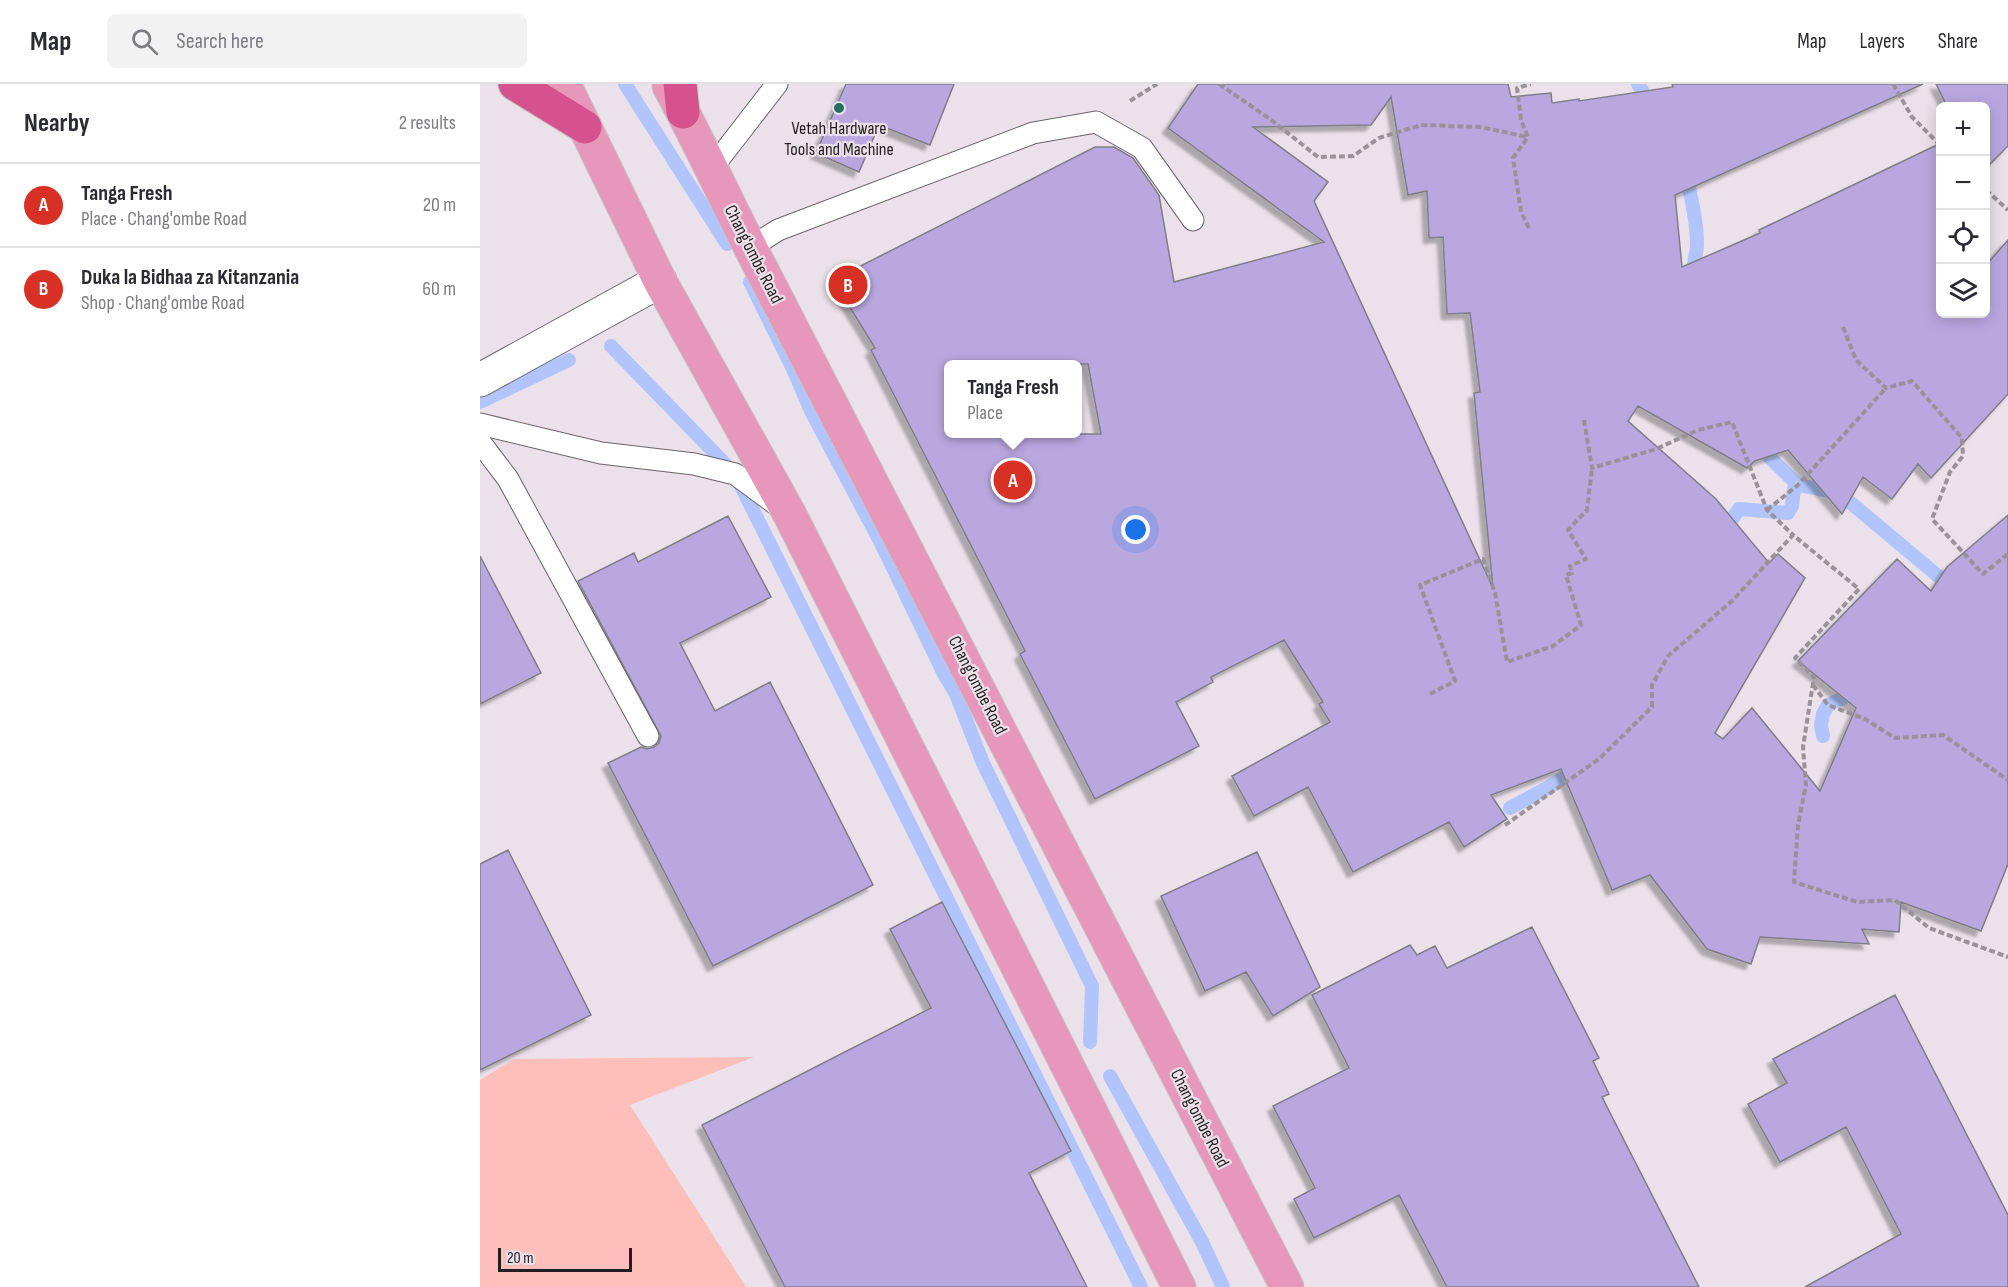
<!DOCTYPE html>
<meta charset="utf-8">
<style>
:root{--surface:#fff;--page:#f2f2f3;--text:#2b2b33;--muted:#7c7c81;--line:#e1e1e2;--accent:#d93025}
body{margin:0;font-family:"Sofia Sans Condensed",sans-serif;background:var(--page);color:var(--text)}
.controls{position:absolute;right:18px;top:18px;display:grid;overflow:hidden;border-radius:9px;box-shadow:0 3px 15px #0003}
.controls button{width:54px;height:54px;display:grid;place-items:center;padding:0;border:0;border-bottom:2px solid var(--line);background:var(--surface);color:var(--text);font:30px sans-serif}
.scale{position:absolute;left:18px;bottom:15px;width:134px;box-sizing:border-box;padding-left:6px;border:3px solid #211d21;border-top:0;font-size:16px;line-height:21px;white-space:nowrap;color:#211d21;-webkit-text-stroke:4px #ebe1ea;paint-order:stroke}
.you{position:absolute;left:656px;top:446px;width:21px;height:21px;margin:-15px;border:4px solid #fff;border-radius:50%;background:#1a73e8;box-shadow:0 0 0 9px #1a73e833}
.badge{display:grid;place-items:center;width:39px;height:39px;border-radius:50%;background:var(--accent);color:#fff;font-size:20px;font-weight:700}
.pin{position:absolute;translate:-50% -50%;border:3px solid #fff;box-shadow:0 2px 6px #0006}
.popup{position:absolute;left:464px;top:276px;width:138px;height:78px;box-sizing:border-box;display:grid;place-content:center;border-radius:9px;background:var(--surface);filter:drop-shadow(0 2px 4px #0005);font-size:20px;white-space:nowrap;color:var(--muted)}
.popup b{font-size:22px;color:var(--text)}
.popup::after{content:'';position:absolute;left:50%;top:100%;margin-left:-12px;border:12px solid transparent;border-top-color:var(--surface)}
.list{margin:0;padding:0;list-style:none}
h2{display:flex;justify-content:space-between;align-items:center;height:78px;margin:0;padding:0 24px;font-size:26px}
h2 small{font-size:20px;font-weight:400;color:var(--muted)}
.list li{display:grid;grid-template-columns:39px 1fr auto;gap:18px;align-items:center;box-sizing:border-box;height:84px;padding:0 24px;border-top:2px solid var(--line)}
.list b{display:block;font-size:22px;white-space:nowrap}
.list p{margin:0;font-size:20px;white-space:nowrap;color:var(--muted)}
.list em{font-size:20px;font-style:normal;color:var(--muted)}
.icon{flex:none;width:33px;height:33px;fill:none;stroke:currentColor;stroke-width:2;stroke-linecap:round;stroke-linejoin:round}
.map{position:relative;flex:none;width:1528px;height:1203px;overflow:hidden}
header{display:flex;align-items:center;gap:36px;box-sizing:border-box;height:84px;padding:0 30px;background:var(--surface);border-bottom:2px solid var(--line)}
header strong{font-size:28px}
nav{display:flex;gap:33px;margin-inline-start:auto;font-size:21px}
.search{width:420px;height:54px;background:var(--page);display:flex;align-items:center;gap:15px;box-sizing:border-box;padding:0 21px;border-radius:9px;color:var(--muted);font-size:22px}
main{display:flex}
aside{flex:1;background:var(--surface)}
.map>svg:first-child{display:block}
</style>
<header>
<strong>Map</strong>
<div class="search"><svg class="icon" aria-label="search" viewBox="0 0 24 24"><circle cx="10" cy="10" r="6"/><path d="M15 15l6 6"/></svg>Search here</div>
<nav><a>Map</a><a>Layers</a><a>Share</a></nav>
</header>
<main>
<aside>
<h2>Nearby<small>2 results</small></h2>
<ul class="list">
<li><span class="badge">A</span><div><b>Tanga Fresh</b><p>Place · Chang'ombe Road</p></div><em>20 m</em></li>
<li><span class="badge">B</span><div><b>Duka la Bidhaa za Kitanzania</b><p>Shop · Chang'ombe Road</p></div><em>60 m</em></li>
</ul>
</aside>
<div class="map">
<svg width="1528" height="1203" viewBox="0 0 1528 1203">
<defs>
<filter id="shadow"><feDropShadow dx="-5.5" dy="5.5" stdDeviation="1.5" flood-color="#0004"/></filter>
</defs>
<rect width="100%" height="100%" fill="#ebe1ea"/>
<path fill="#febeb9" d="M274,973L150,1021L266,1203H0V996L34,975Z"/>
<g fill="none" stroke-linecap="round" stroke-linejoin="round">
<path stroke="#b1c4fb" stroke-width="14" d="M145,0L247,160
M1158,0L1171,21
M1205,88C1211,111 1217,137 1217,160C1217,172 1211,182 1215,193
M270,198L313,285L331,327L401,459L464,590L476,610L503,679L612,902L610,958
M131,262L255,390L661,1203
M0,318L89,276
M1276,360L1318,401L1359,409L1458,492L1476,504
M1238,447L1248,441L1259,425L1308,429L1312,422L1314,405
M1343,652L1341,641L1343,630L1348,621L1363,614L1372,599
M1030,724L1069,703L1100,683
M630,992L722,1158L743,1203"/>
</g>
<path fill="#b9a8e0" stroke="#807d87" stroke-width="1.5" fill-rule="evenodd" filter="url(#shadow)" d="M366,0H474L450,61L399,41L379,88L336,69Z
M718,0H1028L1031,13L1071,9L1072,19L1099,15V17L1193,3L1192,0H1443L1195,111L1202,183L1280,149L1279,146L1461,59V232L1463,230H1506V181L1528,156V310L1451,394L1438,380L1412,415L1383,393L1362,430L1308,366L1275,377L1267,384L1158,322L1148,337L1236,415L1289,479L1298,470L1325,494L1235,649L1243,655L1272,624L1340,707L1376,624L1318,577L1417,475L1451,507L1467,483L1528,431V780L1501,847L1421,818L1419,848L1382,845L1389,860L1280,853L1271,880L1227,865L1170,791L1132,806L1081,685L1011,711L1027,735L984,763L969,738L873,788L828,703L774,732L752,692L850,638L839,620L843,618L804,556L731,593L733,598L696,618L719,662L615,715L540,570L545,567L391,266L395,264L353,196L615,63H634L653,74L679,111L694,198L844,158L688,44ZM911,13L928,111L947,107L949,154L963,153L967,230L990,229L1000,308L994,309L1013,504L834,117L848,98L773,43L891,41ZM468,280H608L621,350H468Z
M1456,0H1528V62L1506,84V22H1467Z
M248,432L291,513L200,559L235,627L290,598L393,801L233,882L128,679L161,663L167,665L174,663L179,659L181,652L98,497L154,469L158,478Z
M0,472L61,589L0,620Z
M28,766L111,931L0,986V780Z
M777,768L840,903L793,932L766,888L725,907L681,812Z
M462,818L591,1067L549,1089L607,1203H305L222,1041L451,924L410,845Z
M1052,843L1119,974L1113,977L1129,1010L1122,1013L1219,1203H967L919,1111L834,1154L814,1115L835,1104L793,1022L869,984L832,911L930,861L937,871L955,862L967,884Z
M1415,911L1528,1131V1203H1325L1421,1150L1366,1043L1300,1078L1268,1020L1307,999L1293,975Z"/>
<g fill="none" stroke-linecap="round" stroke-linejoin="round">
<g stroke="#6b636b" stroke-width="23">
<path id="lane" d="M232,84L297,0
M270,164L298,146L553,49L616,38L662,64L713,136
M0,340L121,369L214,380L255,390L301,424
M0,358L28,395L168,652"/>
</g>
<g stroke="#6b636b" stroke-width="35">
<path id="street" d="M0,296L180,197"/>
</g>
<g stroke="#c5c4c5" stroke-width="35">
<path id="primary" d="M84,0L180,197L310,431L699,1203
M189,2C223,65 253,131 287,196C463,530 634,867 807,1203"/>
</g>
<g stroke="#c5c4c5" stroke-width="35">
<path id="highway" d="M35,0L105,43
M200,0L203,28"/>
</g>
<path stroke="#9a9299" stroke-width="4" stroke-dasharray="6 3" stroke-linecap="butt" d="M739,0L790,35L838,73L873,72L899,54L941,41L1000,43L1048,53
M1413,0L1432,33L1460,61
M650,17L677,0
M1506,106L1528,126
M1049,144L1041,128L1033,74L1048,53L1041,36L1037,4L1051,0
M1363,243L1376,276L1406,304L1432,297L1482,354L1483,372L1470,388L1452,435L1503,490L1528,470
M1104,336L1112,384L1176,365L1218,346L1252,338L1287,426L1313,451
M1287,426L1318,401L1406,304
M1333,601L1348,621L1385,635L1415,654L1463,651L1528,696
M950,610L975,597L940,501L1003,475L1015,509L1027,578L1073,562L1101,541L1086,491L1092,489L1090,482L1106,475L1088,446L1107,426L1112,384
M1025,741L1119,675L1172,623V601L1188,572L1252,517L1313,451L1379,505L1315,574L1334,593L1323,663L1326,701L1318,741L1314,798L1377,818L1415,816L1449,844L1528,873"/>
<use href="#lane" stroke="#fff" stroke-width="21"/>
<use href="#street" stroke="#fff" stroke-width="33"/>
<use href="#primary" stroke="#e697ba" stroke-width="33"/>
<use href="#highway" stroke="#d5528c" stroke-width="33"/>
</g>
<circle fill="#276f65" stroke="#ebe1ea" stroke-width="2" cx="359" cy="24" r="6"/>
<g text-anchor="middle" stroke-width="4.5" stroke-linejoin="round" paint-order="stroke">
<g font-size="18" fill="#211d21" stroke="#ebe1ea">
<text x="359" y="50">Vetah Hardware<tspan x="359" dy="21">Tools and Machine</tspan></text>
</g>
<g font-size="18" fill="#211d21" stroke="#ebe1ea">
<text transform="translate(274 170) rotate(63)" y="6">Chang'ombe Road</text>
<text transform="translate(498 601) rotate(63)" y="6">Chang'ombe Road</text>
<text transform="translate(720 1034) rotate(63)" y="6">Chang'ombe Road</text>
</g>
</g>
</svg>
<div class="controls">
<button>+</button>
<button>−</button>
<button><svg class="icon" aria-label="locate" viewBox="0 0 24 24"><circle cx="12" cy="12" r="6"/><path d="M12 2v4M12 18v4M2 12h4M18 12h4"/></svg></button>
<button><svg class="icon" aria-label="layers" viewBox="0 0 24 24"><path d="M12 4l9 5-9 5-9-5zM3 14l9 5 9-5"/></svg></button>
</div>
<div class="scale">20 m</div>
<div class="you"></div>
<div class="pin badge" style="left:533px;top:396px">A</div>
<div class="popup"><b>Tanga Fresh</b>Place</div>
<div class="pin badge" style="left:368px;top:201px">B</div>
</div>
</main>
